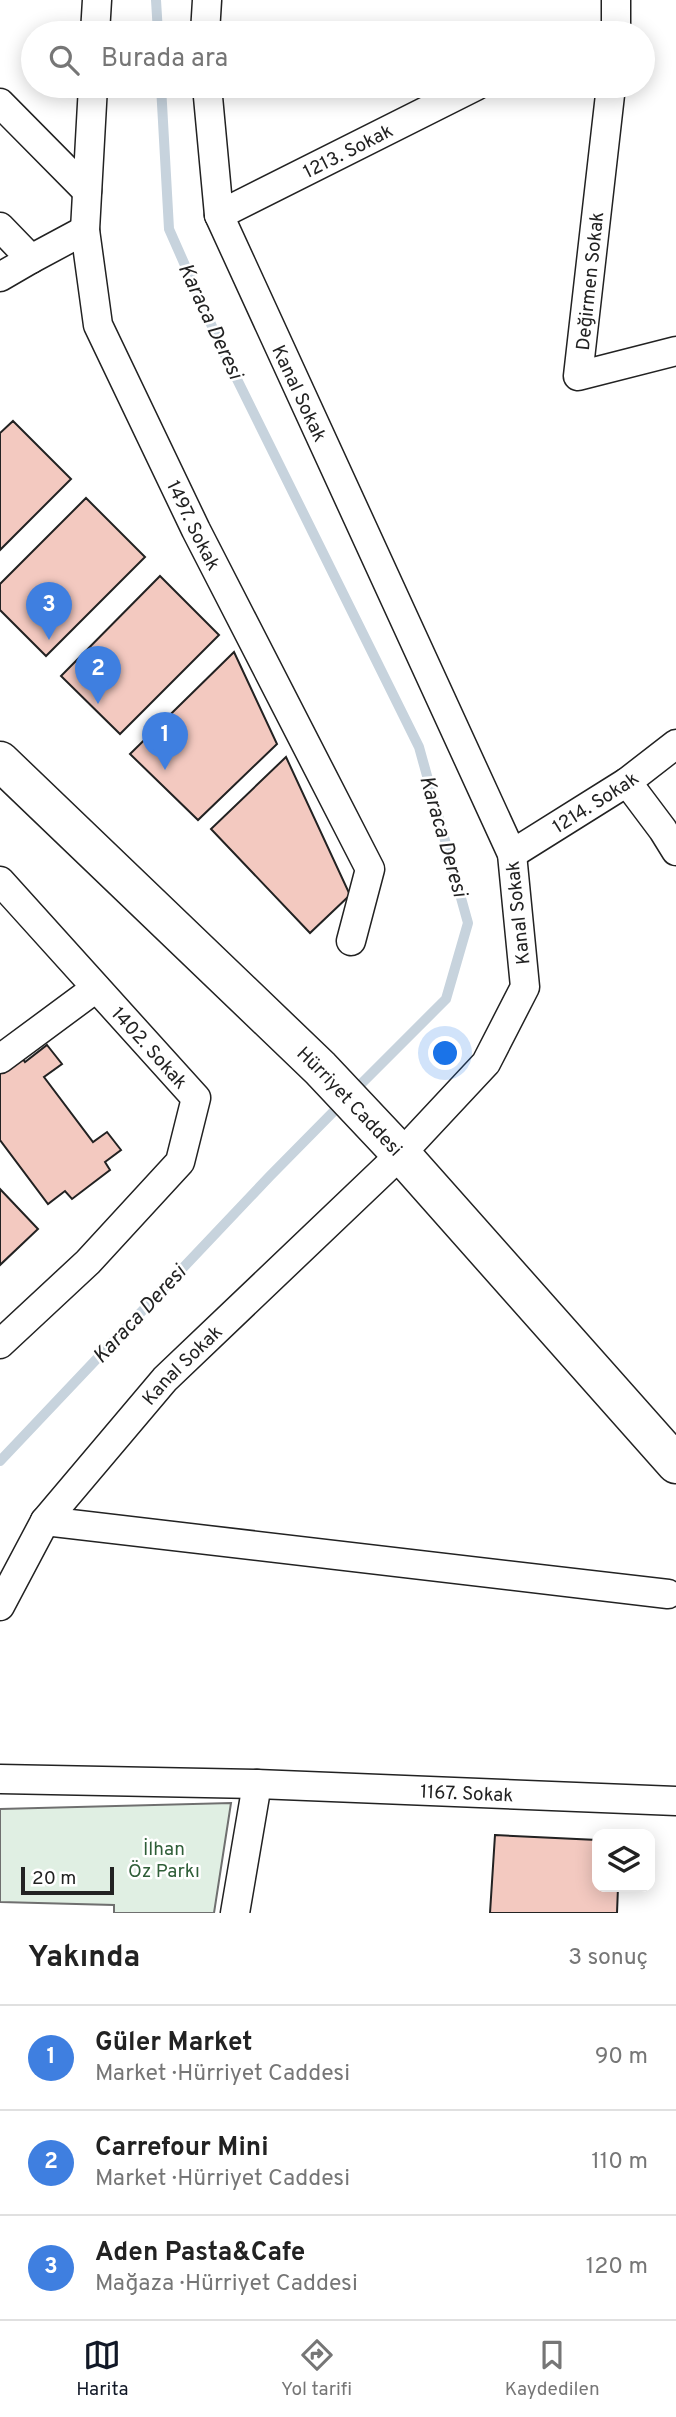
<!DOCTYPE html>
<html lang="tr">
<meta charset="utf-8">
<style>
:root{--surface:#fff;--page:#f2f2f2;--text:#222;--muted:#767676;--line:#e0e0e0;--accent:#111827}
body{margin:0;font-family:Overpass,sans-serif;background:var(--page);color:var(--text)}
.controls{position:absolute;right:21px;bottom:21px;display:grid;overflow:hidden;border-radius:14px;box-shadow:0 4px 18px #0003}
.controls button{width:63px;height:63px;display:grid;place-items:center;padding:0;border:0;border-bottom:2px solid var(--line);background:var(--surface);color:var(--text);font:35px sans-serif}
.scale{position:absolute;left:21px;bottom:18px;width:93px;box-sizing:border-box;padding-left:7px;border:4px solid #222;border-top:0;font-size:19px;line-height:24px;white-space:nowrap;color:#222;-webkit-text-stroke:5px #fff;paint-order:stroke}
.you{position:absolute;left:446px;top:1054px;width:24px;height:24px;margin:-18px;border:5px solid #fff;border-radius:50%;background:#1a73e8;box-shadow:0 0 0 10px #1a73e833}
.badge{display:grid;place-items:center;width:46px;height:46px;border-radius:50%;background:var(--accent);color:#fff;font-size:23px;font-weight:700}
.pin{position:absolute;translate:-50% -58px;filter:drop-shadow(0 2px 4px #0008)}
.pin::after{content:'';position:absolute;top:37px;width:24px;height:21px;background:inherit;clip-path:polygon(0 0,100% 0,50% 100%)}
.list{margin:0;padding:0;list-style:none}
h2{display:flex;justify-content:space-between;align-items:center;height:91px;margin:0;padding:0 28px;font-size:30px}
h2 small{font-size:23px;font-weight:400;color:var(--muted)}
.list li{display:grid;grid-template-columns:46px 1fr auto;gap:21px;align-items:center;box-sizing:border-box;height:105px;padding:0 28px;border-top:2px solid var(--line)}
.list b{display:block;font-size:26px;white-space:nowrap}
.list p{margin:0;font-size:23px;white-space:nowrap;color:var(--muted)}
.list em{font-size:23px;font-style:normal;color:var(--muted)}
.icon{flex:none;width:38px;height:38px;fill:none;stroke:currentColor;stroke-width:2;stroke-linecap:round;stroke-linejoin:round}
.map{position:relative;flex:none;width:676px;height:1913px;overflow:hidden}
.search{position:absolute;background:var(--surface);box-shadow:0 4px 18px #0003;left:21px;right:21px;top:21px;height:77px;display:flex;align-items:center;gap:18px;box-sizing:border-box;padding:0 24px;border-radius:38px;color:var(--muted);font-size:26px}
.sheet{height:406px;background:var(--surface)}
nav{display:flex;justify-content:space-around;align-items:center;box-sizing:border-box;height:98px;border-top:2px solid var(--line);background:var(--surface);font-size:19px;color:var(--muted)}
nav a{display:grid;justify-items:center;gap:4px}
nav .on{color:var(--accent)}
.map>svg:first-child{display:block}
</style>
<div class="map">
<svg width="676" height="1913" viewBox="0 0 676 1913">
<rect width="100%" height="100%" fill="#fff"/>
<path fill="#e0efe3" stroke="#6f6f6f" stroke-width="2" d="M231,1803L214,1913H114V1905L0,1902V1809Z"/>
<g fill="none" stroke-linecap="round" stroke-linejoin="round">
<path stroke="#c7d3dd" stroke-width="10" d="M156,0L158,33
M161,86L169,229L222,349L419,747L468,923L446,999L353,1092
M0,1461L270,1176L342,1103"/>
</g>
<path fill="#f3c9c0" stroke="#222" stroke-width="2" d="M13,421L71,479L0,550V433Z
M86,498L145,557L46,656L0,610V584Z
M160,576L219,635L120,734L61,676Z
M234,652L277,744L198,820L130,754Z
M286,757L350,895L310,933L211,829Z
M47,1045L62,1064L44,1077L93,1142L107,1132L121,1150L105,1162L110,1170L72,1199L65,1191L48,1204L0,1140V1064L17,1051L25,1062Z
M0,1189L38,1229L0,1265Z
M495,1835L597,1840V1887H618L617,1913H490Z"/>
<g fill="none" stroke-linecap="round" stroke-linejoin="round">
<g stroke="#222" stroke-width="31">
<g id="street">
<path d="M616,0V33"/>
<path d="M95,33L97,0"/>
<path d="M205,33L207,0"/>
<path id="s1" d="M93,86L85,230L98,325L196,530L370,869L351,941"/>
<path d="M611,86L578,376L676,351"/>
<path d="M0,103L87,191"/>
<path id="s2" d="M219,215L476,86"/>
<path d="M0,227L31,259L0,277"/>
<path d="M31,259L85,230"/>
<path d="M627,782L663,830L676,851"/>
<path id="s3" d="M512,854L627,782L676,744"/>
<path id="s4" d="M0,881L196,1098L180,1162L88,1262L0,1344"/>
<path d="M0,1059L96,988"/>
<path d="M45,1521L668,1594"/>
<path id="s5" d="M0,1606L45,1521L165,1379L401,1154L486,1063L525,987L512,854L219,215L207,86"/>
<path id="s6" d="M0,1779L257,1784L676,1801"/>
<path d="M235,1913L257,1784"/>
</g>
</g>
<g stroke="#222" stroke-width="41">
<g id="primary">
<path id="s7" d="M0,761L320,1068L401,1154L676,1464"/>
</g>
</g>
<use href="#street" stroke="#fff" stroke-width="28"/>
<use href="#primary" stroke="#fff" stroke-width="38"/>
</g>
<g text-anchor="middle" stroke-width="5" stroke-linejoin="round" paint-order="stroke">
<g font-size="19" fill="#222" stroke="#fff">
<text dy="7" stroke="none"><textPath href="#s2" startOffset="144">1213. Sokak</textPath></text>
<text transform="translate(589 281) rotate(-84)" y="7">Değirmen Sokak</text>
<text transform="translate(300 393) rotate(65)" y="7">Kanal Sokak</text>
<text dy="7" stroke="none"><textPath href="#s1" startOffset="462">1497. Sokak</textPath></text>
<text dy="7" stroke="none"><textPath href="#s3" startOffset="98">1214. Sokak</textPath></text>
<text transform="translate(517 913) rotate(-96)" y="7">Kanal Sokak</text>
<text dy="7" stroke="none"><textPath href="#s4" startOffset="224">1402. Sokak</textPath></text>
<text dy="7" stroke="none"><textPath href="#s7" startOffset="488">Hürriyet Caddesi</textPath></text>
<text dy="7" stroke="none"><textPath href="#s5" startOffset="304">Kanal Sokak</textPath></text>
<text dy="7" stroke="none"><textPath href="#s6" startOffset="467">1167. Sokak</textPath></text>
</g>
<g font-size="19" fill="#2f5e38" stroke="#fff">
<text x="164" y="1855">İlhan<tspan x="164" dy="22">Öz Parkı</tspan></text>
</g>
<g font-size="21" font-style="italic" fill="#222" stroke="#fff">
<text transform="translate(211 321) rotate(65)" y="7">Karaca Deresi</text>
<text transform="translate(444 836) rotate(74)" y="7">Karaca Deresi</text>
<text transform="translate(139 1314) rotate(-47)" y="7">Karaca Deresi</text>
</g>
</g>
</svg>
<div class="controls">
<button><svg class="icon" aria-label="layers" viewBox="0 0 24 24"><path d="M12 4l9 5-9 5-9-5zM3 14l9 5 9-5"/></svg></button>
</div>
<div class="scale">20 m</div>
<div class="you"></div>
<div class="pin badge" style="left:165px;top:770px;background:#3f7fe0">1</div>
<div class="pin badge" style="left:98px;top:704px;background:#3f7fe0">2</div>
<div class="pin badge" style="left:49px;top:640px;background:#3f7fe0">3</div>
<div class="search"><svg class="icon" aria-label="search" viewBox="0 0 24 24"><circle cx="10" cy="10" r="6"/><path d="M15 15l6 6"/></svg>Burada ara</div>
</div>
<section class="sheet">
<h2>Yakında<small>3 sonuç</small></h2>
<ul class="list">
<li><span class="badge" style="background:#3f7fe0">1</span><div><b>Güler Market</b><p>Market · Hürriyet Caddesi</p></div><em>90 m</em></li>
<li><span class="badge" style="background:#3f7fe0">2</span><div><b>Carrefour Mini</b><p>Market · Hürriyet Caddesi</p></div><em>110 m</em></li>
<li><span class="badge" style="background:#3f7fe0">3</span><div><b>Aden Pasta&amp;Cafe</b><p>Mağaza · Hürriyet Caddesi</p></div><em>120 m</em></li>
</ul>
</section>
<nav>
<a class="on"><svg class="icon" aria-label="map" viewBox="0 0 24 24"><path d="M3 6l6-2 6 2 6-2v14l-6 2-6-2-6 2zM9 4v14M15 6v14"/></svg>Harita</a>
<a><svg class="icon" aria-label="directions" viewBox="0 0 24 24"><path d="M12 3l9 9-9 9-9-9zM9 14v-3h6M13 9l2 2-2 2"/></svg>Yol tarifi</a>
<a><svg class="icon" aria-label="saved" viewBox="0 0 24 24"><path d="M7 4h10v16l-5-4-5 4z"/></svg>Kaydedilen</a>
</nav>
